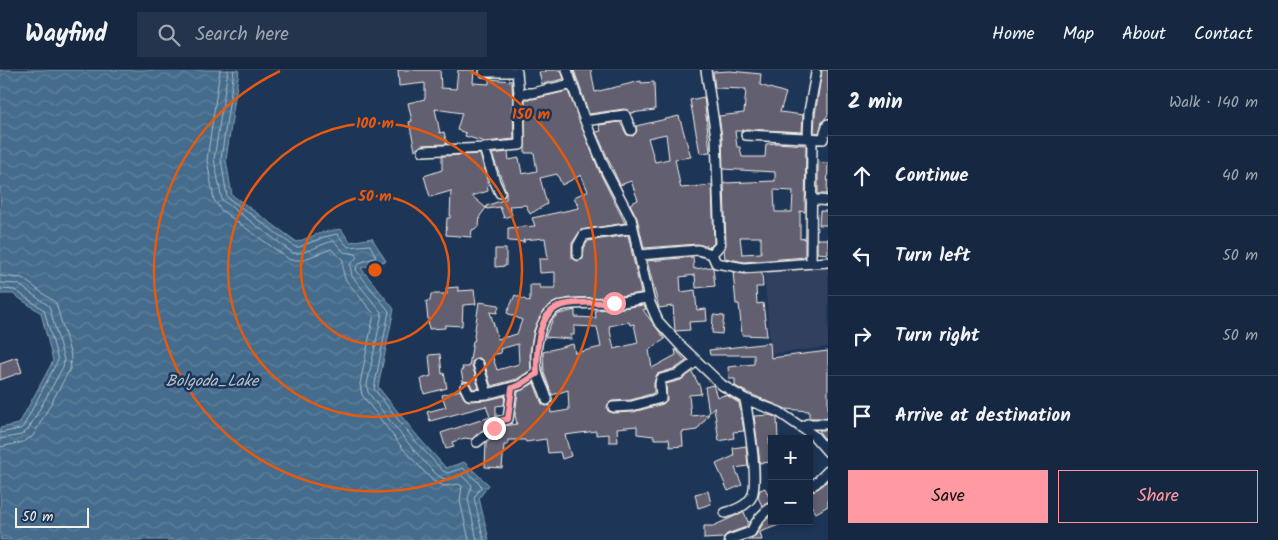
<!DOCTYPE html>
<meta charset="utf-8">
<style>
:root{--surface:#162841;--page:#23344c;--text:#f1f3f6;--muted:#9ea6b1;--line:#35445a;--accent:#ff9aa2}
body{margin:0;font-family:Kalam,sans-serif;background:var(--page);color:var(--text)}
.controls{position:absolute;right:15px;bottom:15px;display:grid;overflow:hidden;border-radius:0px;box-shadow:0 2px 8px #0003}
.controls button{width:45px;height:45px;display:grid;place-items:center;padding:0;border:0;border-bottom:1px solid var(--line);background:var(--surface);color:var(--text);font:25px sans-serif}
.scale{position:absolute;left:15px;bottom:12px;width:74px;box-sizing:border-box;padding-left:5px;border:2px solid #f4f1e8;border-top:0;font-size:14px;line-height:18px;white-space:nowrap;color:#f4f1e8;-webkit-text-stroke:4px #1d3557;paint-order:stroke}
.stop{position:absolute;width:15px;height:15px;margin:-11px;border:4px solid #ff9aa2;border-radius:50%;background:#fff}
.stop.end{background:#ff9aa2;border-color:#fff;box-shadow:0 1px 5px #0008}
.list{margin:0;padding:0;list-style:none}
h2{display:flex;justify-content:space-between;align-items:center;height:65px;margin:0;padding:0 20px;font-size:21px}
h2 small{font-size:16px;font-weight:400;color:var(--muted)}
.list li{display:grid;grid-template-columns:32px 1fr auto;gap:15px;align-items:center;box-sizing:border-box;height:80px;padding:0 20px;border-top:1px solid var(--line)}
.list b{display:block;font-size:19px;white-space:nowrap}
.list em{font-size:16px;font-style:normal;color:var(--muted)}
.actions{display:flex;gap:10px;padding:15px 20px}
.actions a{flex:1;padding:11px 0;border:1px solid var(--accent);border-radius:0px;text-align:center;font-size:18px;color:var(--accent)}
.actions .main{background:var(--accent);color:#111}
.icon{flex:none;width:28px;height:28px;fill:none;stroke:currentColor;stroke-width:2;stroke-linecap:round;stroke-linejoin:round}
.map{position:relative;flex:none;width:828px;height:470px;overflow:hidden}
header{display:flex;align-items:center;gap:30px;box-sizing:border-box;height:70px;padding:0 25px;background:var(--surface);border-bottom:1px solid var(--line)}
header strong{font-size:24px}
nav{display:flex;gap:28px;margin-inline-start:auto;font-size:18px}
.search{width:350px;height:45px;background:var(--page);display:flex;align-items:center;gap:12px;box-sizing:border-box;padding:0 18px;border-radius:0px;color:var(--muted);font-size:19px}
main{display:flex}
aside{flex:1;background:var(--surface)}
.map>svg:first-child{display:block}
</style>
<header>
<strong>Wayfind</strong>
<div class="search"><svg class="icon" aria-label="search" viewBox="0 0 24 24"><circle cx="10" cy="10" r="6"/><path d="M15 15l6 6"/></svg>Search here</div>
<nav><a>Home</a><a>Map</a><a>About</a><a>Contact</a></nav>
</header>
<main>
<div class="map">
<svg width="828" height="470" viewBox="0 0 828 470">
<defs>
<pattern id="water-waves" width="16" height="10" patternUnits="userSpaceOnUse" patternTransform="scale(1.25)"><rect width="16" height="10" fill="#446c8c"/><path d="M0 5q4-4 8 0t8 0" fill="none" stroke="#60819c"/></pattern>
</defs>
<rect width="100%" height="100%" fill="#1d3557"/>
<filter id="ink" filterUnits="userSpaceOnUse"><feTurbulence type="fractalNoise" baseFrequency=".02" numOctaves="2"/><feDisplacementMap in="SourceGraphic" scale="10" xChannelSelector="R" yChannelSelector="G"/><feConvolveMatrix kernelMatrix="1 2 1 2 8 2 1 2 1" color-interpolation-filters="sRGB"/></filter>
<g filter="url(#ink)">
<path fill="#32415f" d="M828,197V277L771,284L764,201Z"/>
<path fill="url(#water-waves)" stroke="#8aa1b1" d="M0,0H239L226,90L232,125L297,172L323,162L341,159L350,172L372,168L386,191L361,198L394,239L378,317L419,368L446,398L464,392L489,415L479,428L489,470H0V358L19,354L53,291L41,243L13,224H0Z"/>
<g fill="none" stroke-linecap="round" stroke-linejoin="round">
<path stroke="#aebcc3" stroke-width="1" d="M220,0L207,90L214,130L221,140L290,190H302L331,179L343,190V201L345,209L374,244L360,314L362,325L404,380L433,411L444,416L459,414L462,416L460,431L469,470
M228,0L214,89L222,130L293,183C306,185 321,173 334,171L344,182L356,184L357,187L350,195L352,206L382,243L367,315L368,322C377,335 431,404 442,408C449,411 455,407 461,405L472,415L468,429L477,470
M234,0L221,89L227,127L295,177H299L324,167L337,164L348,177L370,175L376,187C369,191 357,190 356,200L389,241L374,319L415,371L443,401L448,403L463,398L480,414L481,417L474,428L484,470
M0,206L22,208L56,233L71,286L70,299L33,366L23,372L0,377
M0,213L18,214L49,236L64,290L63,297L28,360L21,365L0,369
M0,219L15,220L44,240L58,290L23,357L20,359L0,363"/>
</g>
<path fill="#625e71" stroke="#f4f1e8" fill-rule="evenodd" d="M398,0H440L441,18L456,19L458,0H474L473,13L489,14V9L512,11L514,69L485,72L465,66L466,63L457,60L462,43L435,39L440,63L444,62L447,74L422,75L415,80L409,52L412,51L408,33L425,29V13L399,16Z
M545,0H561L564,9L542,14L539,2H546Z
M574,0H591L595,22L641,11V13L654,12L655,40L631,43L624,39L589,44Z
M822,0H828V45L822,52L819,63L814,62L815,45Z
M730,1L761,4L760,15L786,23L780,42L803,45L802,62L746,59L741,61H735L737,77H740L742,87H765L766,74L776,73L806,75L805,142L800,141V169L805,168V187L744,192L725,188L724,180L726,175L724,113L775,111V102L723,99L722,67L719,46L744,43L746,19L715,18L713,2ZM774,120L793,121L792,142H775ZM740,167H761V183L742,184Z
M568,21L600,103L625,153L581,160L572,173V188L578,191L583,189L584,178L588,171L628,165L641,223L614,227L570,228L553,233L543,241L534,260L530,282L531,300L517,309L491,316L484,292L480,288H476L472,292V295L479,318L473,319L469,312L463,311L461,300H463L462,297H469L473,271L475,270L474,266L479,232L499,235L497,243L490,242L498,269L517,264L522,250L507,243L515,225L530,232V215H540V218H555V202L540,203L539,189H548L545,168L523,170L525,172L508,171V158L535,156L532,148L579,138L574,127L588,121L581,105L562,115L557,104L540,108L547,134L530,144L526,135L509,136L512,145L504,148L500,137L487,139L486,136L506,129V121L492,84L508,82L509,90L519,88L522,104L537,101L534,83H525V29H533ZM518,274L519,294L497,300L492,285L501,283L500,279Z
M704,27L710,82L700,83L690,30Z
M679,46L691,87L675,89L680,115L681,118L712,115L714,173L710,177L697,174L644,178L637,148L630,134L638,130L631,111L620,115L596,62L601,61L599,55L620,52L627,65L633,66L637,61L636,56ZM666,64L669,89L655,92L648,68Z
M480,84L487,109L488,121L472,126L486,138L480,146L479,157L472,160L471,167L446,165L447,148H450L451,121L430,127L424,106L442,100V86Z
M818,92L828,93L827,124H818Z
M820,141H828V155H819Z
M817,169H828V184L817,183Z
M495,179H506V196L495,197Z
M693,187L694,199L711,197L713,198L715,216L696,218L695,205L680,207L681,222L695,220L697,240L706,239L707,251L689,252L690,260L675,261L673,236L659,238L647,191Z
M733,202L744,204L762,203L763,217H756L757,234L763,233L767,266L742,265L739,234H736Z
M458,217V221L474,220L476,234L463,235L462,256L445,255V258L429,259L426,231H430L431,224H447L446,218Z
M644,235L646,239L643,240L665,269L649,280L652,298L676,285L675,279L686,291L676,298L657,304L654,313V323L631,330L612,331L608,334L607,338L608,341L613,343L633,342L663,334L667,330L666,314L681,310L692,302L700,317L701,324L689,325L691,346L709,344L697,360L682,362L683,376L670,377L669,369H654V366L637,364V356L617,358L618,372H609V364L596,365V361L565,365L571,386L562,389L560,382L548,383L546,369L526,372L525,370H508V375H504L502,398L485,397L486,373L501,361L504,356L517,354L515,345L518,322L534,313L542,334L546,336L550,335L551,343L569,340L568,320L552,325L544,303L543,282L573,274L575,283L601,277L597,257L574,256V265H570L572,269L545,267L553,249L559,244L575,240V247L596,248L595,240L615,239ZM629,252L630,255L634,254L638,273L614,279L609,256Z
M713,245L724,246L722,264L712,263Z
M770,273L771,288L828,281V348H809V341L786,339L748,323L735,316V309H729L728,297L754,294V285H710L709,280Z
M440,284L442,304L444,303L447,318L424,324L421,309L431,306L429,285Z
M17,287L22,302L0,310V293Z
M713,315L717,327L726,325L739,333L744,361L733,362L734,368L719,371L714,337L709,343L705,317Z
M460,320L464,328L469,331L487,330L505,326L504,335L496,336V346L492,352L472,369L465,368L452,372L454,377L446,379L441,363L490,347L486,336L430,351L427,342L446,337L442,325Z
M770,345L777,348L778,369H769L771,392L760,393L754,346Z
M819,360H828V373L820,363Z
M746,376L748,396L735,398L742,415L728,421L716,394L734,386L733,378Z
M828,410V436L816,443L809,432V423L819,418Z
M765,418L771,431L762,436L758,427L760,420Z
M708,421L711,434L698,438L695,424Z
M744,442L748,452L749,451L746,457L727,464L723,468L704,469V456H713Z
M772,445V451L787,452L760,462L762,470H747L756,465L764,452Z"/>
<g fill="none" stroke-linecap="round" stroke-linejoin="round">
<g stroke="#f4f1e8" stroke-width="12">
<path id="minor" d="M567,0L585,51L606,101L631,149L650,233L658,251L680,275L722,315L745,329L779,342L814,366L828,382
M484,2H517L519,23
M585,51L625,45L631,60
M746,65L823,69L828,54
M808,69L809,42L816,3
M423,81L484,78
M500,123L495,112L484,78L520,75L519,23H532L572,14
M811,129L828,131
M712,184L716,193L744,198L828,192
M578,185V176L584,165L633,158
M640,185L698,180L712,184L720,175L716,67L706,0
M811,193L812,69
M478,294L487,324L520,315L537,303
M465,317L469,325L487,324
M547,330C545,320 538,310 537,301C534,280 538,240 564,235C580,232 598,234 614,233C626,232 637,229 649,228
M613,337L632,336L661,328L660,314L661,309L679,304L697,291
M802,358L807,354H828
M477,372L497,356L499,351L508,349L512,318
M809,417L816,413L828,401
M725,443C734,440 745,437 751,428C760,415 748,347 745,329
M729,470L751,462C756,451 762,443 772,437"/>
</g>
<use href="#minor" stroke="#1d3557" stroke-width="9"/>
</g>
</g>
<g fill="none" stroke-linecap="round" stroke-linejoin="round" filter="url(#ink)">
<path stroke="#ff9aa2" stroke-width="6" d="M494,358L499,351L508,349L512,318L520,315L537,304C536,282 536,241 563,235C579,231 598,233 614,233"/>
</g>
<g fill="none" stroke="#e8590c" stroke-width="2.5">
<circle cx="375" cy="200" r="74"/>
<circle cx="375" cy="200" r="147"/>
<path d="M470 1A221 221 0 1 1 280 1"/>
</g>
<g text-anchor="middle" stroke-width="5" stroke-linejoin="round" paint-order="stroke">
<g font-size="16" font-style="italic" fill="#b6c2c8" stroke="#1d3557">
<text x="212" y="316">Bolgoda_Lake</text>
</g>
</g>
<circle cx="375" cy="200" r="8" fill="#e8590c" stroke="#1d3557" stroke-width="2.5"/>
<g font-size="15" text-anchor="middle" font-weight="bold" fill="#e8590c" stroke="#1d3557" stroke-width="5" stroke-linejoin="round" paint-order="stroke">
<text x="531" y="49">150 m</text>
<text x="375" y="58">100 m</text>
<text x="375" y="131">50 m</text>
</g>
</svg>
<div class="controls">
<button>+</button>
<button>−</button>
</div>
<div class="scale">50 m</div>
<div class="stop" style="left:614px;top:233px"></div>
<div class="stop end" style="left:494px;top:358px"></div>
</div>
<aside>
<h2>2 min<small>Walk · 140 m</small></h2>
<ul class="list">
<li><svg class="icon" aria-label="ahead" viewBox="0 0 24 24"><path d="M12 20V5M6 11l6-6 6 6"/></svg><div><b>Continue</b></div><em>40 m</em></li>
<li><svg class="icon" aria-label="left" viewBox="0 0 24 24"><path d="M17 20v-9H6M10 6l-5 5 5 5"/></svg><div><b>Turn left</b></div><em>50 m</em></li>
<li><svg class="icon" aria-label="right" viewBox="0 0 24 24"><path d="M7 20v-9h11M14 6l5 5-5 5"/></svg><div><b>Turn right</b></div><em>50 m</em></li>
<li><svg class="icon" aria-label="arrive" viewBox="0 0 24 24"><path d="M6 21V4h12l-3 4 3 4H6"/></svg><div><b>Arrive at destination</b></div></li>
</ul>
<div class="actions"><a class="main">Save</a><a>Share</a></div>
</aside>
</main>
